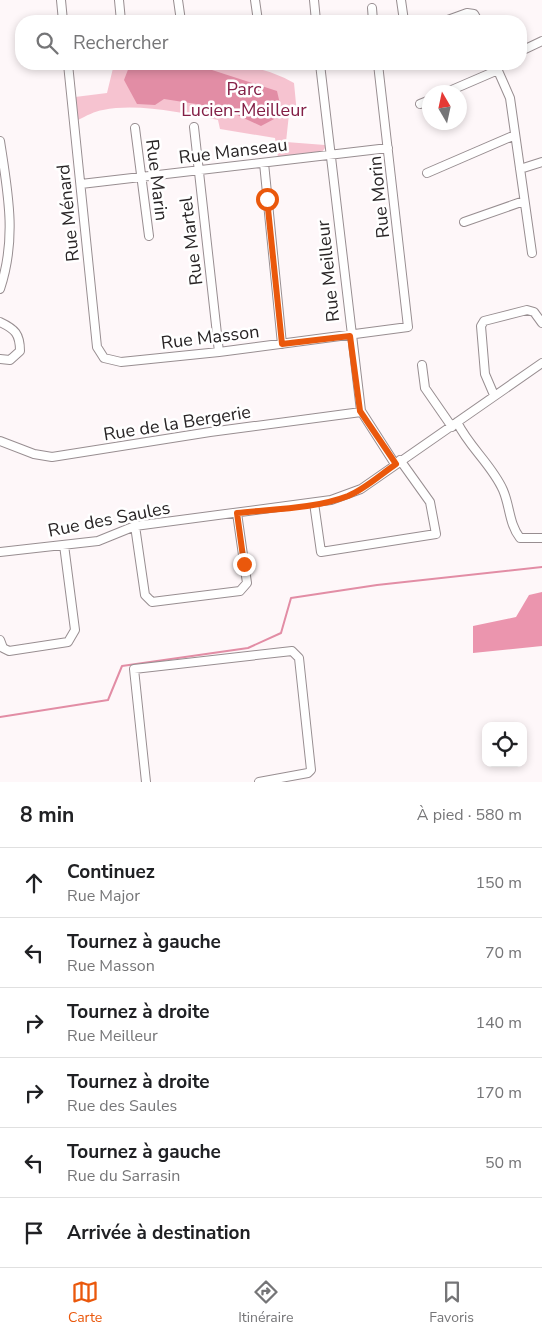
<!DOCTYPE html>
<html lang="fr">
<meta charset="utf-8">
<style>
:root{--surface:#fff;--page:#f6f6f6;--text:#202124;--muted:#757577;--line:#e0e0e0;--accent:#ea580c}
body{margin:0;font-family:"Nunito Sans",sans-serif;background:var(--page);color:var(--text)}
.controls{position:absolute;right:15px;bottom:15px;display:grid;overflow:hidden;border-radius:10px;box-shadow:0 2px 8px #0003}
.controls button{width:45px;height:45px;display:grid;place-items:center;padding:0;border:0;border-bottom:1px solid var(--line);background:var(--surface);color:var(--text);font:25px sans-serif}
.compass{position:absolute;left:422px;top:85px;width:45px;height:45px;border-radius:50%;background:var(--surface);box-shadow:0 2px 8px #0003;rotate:351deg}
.stop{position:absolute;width:15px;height:15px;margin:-11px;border:4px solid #ea580c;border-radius:50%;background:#fff}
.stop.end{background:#ea580c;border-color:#fff;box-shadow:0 1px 5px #0008}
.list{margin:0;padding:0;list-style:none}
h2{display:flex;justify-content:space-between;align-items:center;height:65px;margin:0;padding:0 20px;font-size:21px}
h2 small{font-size:16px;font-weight:400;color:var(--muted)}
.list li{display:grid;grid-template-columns:32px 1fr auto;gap:15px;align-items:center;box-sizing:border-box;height:70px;padding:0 20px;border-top:1px solid var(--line)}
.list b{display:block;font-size:19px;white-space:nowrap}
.list p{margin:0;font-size:16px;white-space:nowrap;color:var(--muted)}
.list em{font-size:16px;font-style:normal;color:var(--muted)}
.icon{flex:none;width:28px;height:28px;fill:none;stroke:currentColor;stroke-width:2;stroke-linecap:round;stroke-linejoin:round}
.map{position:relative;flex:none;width:542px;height:782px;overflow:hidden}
.search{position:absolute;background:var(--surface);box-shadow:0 2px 8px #0003;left:15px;right:15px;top:15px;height:55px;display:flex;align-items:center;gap:12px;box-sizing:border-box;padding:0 18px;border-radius:20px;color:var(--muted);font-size:19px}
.sheet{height:485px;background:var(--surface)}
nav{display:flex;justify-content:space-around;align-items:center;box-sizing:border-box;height:70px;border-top:1px solid var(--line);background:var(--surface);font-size:14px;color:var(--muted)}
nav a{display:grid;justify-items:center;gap:2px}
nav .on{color:var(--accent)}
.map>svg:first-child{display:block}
</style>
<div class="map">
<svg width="542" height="782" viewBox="0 0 542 782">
<rect width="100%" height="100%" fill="#fef7f9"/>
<path fill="#f6c3d0" d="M114,64C171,64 244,53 294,83L297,114H289L286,142L325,145V148L322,152L278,157L275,138L220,129L218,120C183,113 138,103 103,110C95,111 86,116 78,120L75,97L107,93Z"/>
<path fill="#eb95ae" d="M542,592V646L473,653V626L516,617L529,595Z"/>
<path fill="#e28da5" d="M137,64L177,70L191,67L212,70L277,91L280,104L276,118L261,126L222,108L164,99L155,105L137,104L124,80L129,67Z"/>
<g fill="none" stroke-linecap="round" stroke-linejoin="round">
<path stroke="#e28da5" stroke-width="2" d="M0,717L108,700L122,666L248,648L281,633L291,598L377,585L542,567"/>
<g stroke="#988e91" stroke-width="10">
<path id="minor" d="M61,0L63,21
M119,0L121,21
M178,0L181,21
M255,0L258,21
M314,0L316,21
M401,0L404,21
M372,8L373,21
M445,21L467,13L474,14L478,21
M521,51L542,41
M68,64L97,347L104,358L121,362L219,352L408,327L378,64
M320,64L361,411L395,464
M495,64L510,98L532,253
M447,92L498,70
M420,104L430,100
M194,127L219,352
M135,128L149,236
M0,141C8,193 17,238 0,289
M264,163L282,344
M520,169L542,162
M427,173L515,135
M81,184L388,148
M464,222L524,201
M0,322C15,329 20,334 20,351L10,360L0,359
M422,365L425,388L452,427
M494,395L485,374L481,326L484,321L527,310L534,312L542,323
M457,422C469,447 492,465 503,490C510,506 509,524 520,538H542
M0,441L34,454L52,457L210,432L361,412
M314,503L321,552L436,534L430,502L400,460
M135,526L145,595L152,602L240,591L247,583L237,513
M0,552L98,541L135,526L331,500L361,489L542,363
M0,640L3,648L9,651L68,642L75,630L64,545
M146,782L134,669L292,651L299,658L311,770L308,773L259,782"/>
</g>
<use href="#minor" stroke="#fff" stroke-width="8"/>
</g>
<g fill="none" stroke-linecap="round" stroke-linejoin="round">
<path stroke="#ea580c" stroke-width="6" d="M244,564L237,513C273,509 314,509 348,496C365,489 380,475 396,464L360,411L350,336L282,344L267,199"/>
</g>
<g text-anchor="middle" stroke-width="5" stroke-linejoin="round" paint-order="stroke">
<g font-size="18" fill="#831f46" stroke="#fff">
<text x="244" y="95">Parc<tspan x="244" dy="21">Lucien-Meilleur</tspan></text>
</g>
<g font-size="18" fill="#282425" stroke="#fff">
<text transform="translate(233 151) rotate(-7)" y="6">Rue Manseau</text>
<text transform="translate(157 180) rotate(83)" y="6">Rue Marin</text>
<text transform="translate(379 197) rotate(-96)" y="6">Rue Morin</text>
<text transform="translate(68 213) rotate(-96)" y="6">Rue Ménard</text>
<text transform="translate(191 241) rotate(-97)" y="6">Rue Martel</text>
<text transform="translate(328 271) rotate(-96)" y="6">Rue Meilleur</text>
<text transform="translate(210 337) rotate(-7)" y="6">Rue Masson</text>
<text transform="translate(177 423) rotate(-9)" y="6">Rue de la Bergerie</text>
<text transform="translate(109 519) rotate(-11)" y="6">Rue des Saules</text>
</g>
</g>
</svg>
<div class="controls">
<button><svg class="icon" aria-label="locate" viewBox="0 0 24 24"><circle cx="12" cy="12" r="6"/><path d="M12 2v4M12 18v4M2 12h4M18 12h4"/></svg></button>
</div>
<svg class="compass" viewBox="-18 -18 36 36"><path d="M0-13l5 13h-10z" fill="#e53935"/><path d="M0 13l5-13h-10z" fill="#757577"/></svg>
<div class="stop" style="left:267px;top:199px"></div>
<div class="stop end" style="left:244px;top:564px"></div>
<div class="search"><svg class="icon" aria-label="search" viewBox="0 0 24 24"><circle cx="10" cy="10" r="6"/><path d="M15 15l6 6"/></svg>Rechercher</div>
</div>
<section class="sheet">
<h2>8 min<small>À pied · 580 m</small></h2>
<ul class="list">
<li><svg class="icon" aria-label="ahead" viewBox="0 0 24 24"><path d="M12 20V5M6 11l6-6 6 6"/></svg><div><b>Continuez</b><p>Rue Major</p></div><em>150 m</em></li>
<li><svg class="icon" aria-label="left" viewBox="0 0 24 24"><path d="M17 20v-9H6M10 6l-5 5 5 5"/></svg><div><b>Tournez à gauche</b><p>Rue Masson</p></div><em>70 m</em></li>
<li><svg class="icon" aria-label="right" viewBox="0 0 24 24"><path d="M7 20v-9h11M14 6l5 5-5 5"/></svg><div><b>Tournez à droite</b><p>Rue Meilleur</p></div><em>140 m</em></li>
<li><svg class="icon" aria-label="right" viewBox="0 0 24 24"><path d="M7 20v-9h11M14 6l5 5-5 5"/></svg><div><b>Tournez à droite</b><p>Rue des Saules</p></div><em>170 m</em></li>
<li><svg class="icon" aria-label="left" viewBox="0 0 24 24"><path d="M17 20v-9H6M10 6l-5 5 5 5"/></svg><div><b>Tournez à gauche</b><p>Rue du Sarrasin</p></div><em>50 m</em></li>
<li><svg class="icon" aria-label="arrive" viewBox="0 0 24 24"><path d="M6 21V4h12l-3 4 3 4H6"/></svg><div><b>Arrivée à destination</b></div></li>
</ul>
</section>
<nav>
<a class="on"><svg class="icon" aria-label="map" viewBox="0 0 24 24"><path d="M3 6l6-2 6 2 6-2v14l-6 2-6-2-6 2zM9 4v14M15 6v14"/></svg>Carte</a>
<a><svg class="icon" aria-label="directions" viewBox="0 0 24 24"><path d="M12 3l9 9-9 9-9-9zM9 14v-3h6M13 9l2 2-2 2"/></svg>Itinéraire</a>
<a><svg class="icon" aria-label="saved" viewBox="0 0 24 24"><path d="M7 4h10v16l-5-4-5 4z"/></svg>Favoris</a>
</nav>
